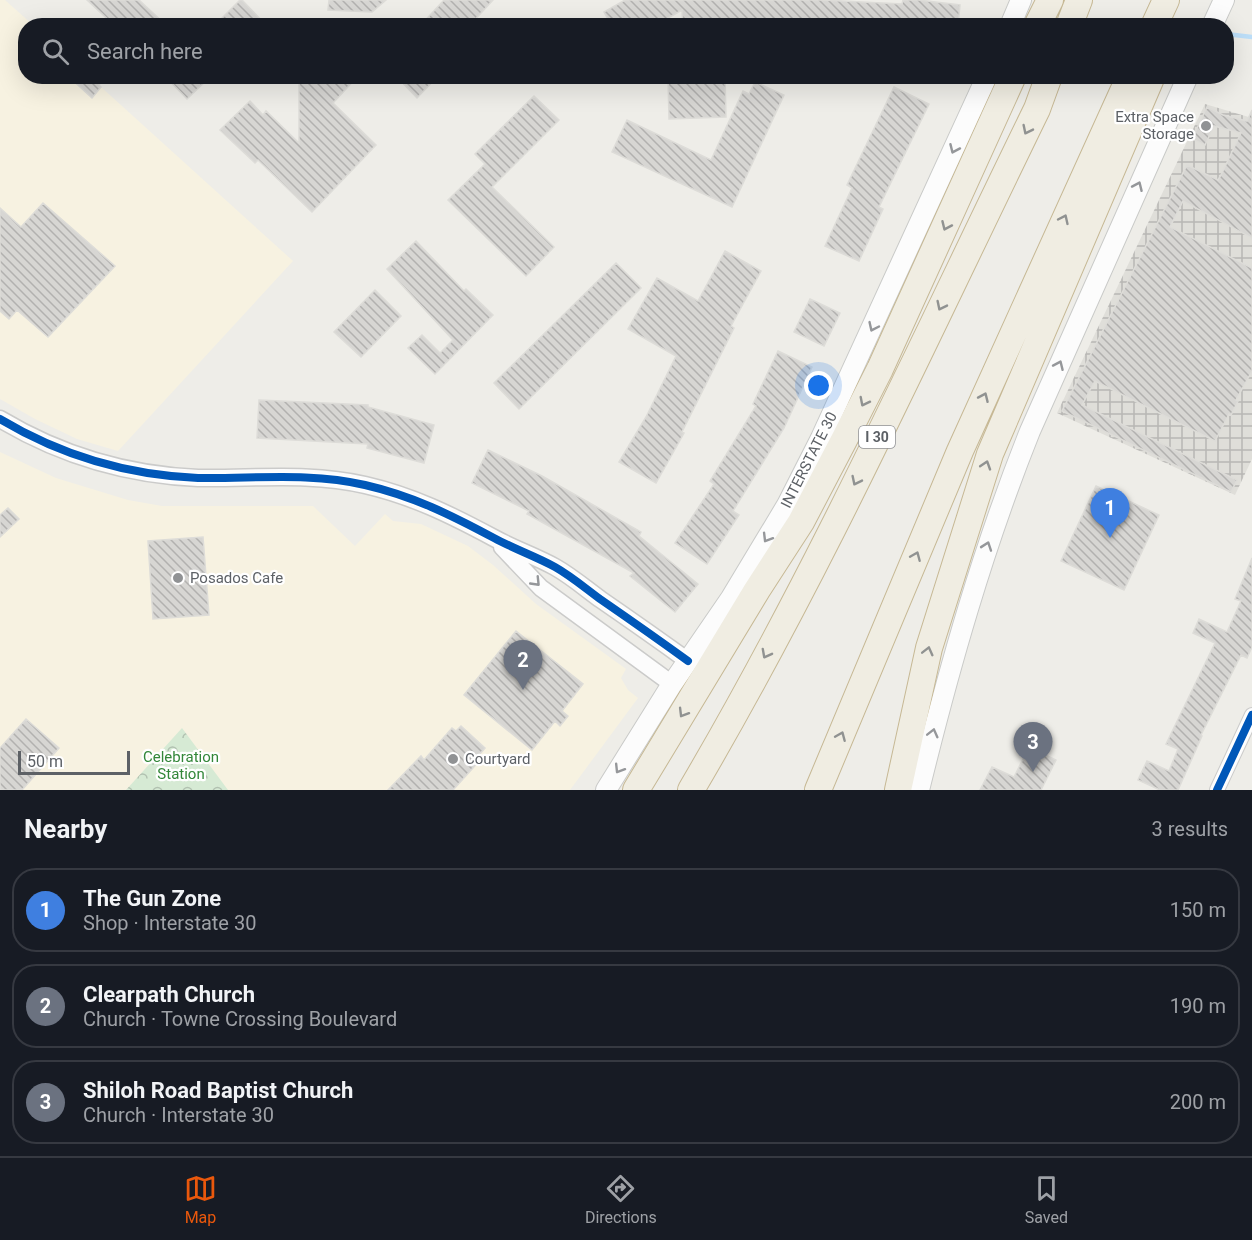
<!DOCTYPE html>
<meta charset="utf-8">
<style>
:root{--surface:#171b24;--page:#20242c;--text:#f1f3f6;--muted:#9ea1a6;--line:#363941;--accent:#ea580c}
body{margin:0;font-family:Roboto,sans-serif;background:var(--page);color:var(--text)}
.scale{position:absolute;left:18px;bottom:15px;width:112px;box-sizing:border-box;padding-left:6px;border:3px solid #5d6166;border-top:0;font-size:16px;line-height:21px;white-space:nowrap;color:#5d6166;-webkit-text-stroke:4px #fff;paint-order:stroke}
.you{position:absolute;left:819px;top:386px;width:21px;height:21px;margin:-15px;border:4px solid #fff;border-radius:50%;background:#1a73e8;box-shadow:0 0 0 9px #1a73e833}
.badge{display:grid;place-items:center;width:39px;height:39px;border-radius:50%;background:var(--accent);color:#fff;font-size:20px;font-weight:700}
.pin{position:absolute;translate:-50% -50px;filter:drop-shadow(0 2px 3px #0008)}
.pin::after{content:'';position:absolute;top:32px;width:21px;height:18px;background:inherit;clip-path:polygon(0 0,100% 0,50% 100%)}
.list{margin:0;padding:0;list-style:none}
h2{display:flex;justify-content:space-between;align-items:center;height:78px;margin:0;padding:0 24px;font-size:26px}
h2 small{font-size:20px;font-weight:400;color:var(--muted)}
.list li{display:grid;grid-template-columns:39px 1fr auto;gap:18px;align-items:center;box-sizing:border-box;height:84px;margin:0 12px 12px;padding:0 12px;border:2px solid var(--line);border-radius:24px}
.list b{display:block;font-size:22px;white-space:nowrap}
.list p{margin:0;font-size:20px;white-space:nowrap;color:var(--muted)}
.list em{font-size:20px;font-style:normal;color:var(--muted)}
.icon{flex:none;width:33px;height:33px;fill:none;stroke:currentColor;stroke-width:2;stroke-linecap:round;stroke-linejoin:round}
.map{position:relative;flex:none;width:1252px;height:790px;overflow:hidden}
.search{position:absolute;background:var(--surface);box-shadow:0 6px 24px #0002;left:18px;right:18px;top:18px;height:66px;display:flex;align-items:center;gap:15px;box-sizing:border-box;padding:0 21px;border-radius:24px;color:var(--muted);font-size:22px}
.sheet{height:366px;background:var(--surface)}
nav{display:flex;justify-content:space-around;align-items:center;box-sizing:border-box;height:84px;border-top:2px solid var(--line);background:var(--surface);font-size:16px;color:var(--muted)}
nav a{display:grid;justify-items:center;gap:3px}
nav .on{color:var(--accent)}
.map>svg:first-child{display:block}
</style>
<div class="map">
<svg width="1252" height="790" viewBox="0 0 1252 790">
<defs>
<pattern id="industrial-grid" width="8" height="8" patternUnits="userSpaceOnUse" patternTransform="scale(1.5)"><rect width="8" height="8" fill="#dfded9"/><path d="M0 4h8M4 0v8" fill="none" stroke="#b8b7b4"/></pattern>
<pattern id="park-crowns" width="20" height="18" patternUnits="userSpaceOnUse" patternTransform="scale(1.5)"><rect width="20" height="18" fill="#d6ead4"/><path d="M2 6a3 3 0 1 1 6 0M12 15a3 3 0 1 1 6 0" fill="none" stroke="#b1c1b0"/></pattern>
<pattern id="building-back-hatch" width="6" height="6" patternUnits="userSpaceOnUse" patternTransform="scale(1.5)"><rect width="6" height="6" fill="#d7d6d3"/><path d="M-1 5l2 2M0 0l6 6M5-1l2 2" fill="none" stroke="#b2b1af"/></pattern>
</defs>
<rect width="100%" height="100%" fill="#eeede8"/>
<path fill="#f7f2e1" d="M0,0H5L33,25L26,26V76L90,77L293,261L118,451L77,439L35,419L0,399Z
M0,452L56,478L128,500L162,506H313L355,546L385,514L393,521L421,524L468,546L493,565L536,604L626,669L621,678L628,690L638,698L570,790H0Z"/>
<path fill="url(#industrial-grid)" d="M1205,104L1252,118V459L1235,495L1057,413Z"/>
<path fill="url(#park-crowns)" d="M182,728L228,790H126Z"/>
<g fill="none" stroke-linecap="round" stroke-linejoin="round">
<path stroke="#bcdef8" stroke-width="4.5" d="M1226,34L1252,37"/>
</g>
<path fill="url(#building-back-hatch)" stroke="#dddcd8" stroke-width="1.5" d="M87,0H139L167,26H115Z
M240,0H242L267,26H214Z
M329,0H386L372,12L328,10Z
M444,0H493L469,26H420Z
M625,0H822L902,4L903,0H919L960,5L958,26H745V24L683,26L682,10L654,26H612L604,12Z
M68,76H105L99,85L101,87L92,98Z
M165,76H211L187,99Z
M299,76H358L333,103L376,145L312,212L258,160L255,163L220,130L250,101L263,115L266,111L299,143Z
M396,76H438L417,98Z
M725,76L726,117L669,119L668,78Z
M755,82L784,95L732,207L612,152L627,120L711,160L743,91L749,94Z
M894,87L929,104L879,207L883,209L859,261L825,246L852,188L847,185Z
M534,96L559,120L492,187L554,247L526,276L448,200L485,164L475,154Z
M1207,107L1223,115L1247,121L1252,110V238L1183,201L1170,227L1252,268V371L1236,400L1238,401L1231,415L1229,414L1215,441L1095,381L1082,405L1237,480L1231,492L1062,411L1187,165L1218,180L1221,175L1241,133L1214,126L1205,145L1192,139Z
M43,203L115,266L48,337L17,310L9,319L0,311V208L21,227Z
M416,241L464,291L466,289L493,315L435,374L408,348L422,335L440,353L453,340L387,269Z
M725,251L761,271L731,326L734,328L682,432L684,433L656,483L619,462L646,417L676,356L628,329L657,278L698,301Z
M616,263L641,288L519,409L494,383Z
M375,290L401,316L361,357L334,332Z
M810,299L840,313L824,346L794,332Z
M778,351L812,367L784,428L733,511L739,515L707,564L675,543L714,484L710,481L756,406L753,404Z
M259,400L368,405V407L434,425L424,463L367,448L368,444L257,438Z
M488,450L542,476L641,532L639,536L698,584L675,612L630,576L634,573L527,514L529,511L472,483Z
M1096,486L1159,515L1124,590L1061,561Z
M8,508L19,519L0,537V515Z
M203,537L209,615L153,619L148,541Z
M1252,558V647L1247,658L1241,655L1201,735L1202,736L1178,790H1160L1138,780L1147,761L1169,771L1178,749L1166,744L1215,643L1193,633L1199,619L1227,632L1241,601L1235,599Z
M516,631L583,684L562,711L568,716L560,726L555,721L532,750L464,695Z
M26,719L59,748L22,790H0V748Z
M461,726L485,748L479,755L482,758L453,790H388L421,756L424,760L452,728L456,731Z
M1029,747L1056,760L1041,790H980L992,767L1014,777Z"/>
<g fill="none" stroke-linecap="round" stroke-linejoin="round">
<g stroke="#cbcbca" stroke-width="16">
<path id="minor" d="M1217,790L1252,715"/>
</g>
<g stroke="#cbcbca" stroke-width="19">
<path id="tertiary" d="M0,419C60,455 128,475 198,478C253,479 310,472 365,485C413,496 451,515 494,538C514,549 535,556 555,567C571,576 585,588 600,599C629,619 659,640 688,661
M502,547L541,588L672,684"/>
</g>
<g stroke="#c9cac8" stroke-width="22">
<path id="secondary" d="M1010,26L1021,0
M1212,26L1224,0
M606,790L672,684L731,598L787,505L821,438L987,76
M919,790C949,668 983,548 1030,431L1188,76"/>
</g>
<g stroke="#c6b894" stroke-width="28">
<path id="motorway" d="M1037,26L1050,0
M1069,26L1079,0
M1154,26L1166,0
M636,790L757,590L801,522L844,440L880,369L1013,76
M691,790C820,571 925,338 1037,109L1049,76
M818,790L960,451L1130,76
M898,790L929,648L990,454L1152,76"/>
</g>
<use href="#minor" stroke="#fcfcfc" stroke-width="14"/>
<use href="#tertiary" stroke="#fcfcfc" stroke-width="16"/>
<use href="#secondary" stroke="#fcfcfc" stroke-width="20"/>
<use href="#motorway" stroke="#f0ede2" stroke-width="26"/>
<g stroke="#fff" stroke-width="11">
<path id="cycleway" d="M0,419C60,455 128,475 198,478C253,479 310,472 365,485C413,496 451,515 494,538C514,549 535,556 555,567C571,576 585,588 600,599C629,619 659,640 688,661
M1217,790L1252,715"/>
</g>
<use href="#cycleway" stroke="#0057b8" stroke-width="8"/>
</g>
<defs><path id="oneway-chevron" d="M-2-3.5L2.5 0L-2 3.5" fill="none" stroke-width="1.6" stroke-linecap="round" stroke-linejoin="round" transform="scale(1.5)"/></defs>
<g stroke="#909291">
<use href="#oneway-chevron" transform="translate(1027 130) rotate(116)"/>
<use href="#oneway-chevron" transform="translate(1064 219) rotate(-65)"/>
<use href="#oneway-chevron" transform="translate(946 226) rotate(114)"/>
<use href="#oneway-chevron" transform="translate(941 306) rotate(116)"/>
<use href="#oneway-chevron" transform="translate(984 397) rotate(-66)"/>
<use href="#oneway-chevron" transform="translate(864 402) rotate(117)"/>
<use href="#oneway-chevron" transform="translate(986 465) rotate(-72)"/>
<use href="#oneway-chevron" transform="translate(856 481) rotate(116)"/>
<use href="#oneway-chevron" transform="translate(916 556) rotate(-67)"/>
<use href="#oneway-chevron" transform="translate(928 651) rotate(-76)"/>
<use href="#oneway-chevron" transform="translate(766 654) rotate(118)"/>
<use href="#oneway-chevron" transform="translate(683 713) rotate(121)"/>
<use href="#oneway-chevron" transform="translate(841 736) rotate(-67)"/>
</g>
<g stroke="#95979a">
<use href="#oneway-chevron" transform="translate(954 149) rotate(114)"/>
<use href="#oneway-chevron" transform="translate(1138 186) rotate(-66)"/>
<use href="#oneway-chevron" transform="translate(873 327) rotate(115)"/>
<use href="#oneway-chevron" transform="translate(1059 365) rotate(-66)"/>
<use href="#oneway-chevron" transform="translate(767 538) rotate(121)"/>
<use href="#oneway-chevron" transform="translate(987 546) rotate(-71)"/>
<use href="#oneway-chevron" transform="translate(536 582) rotate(46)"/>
<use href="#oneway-chevron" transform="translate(933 733) rotate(-76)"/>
<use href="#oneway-chevron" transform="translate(619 769) rotate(122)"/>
</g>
<g fill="#909294" stroke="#fff" stroke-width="2">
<circle cx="1206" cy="126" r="6"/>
<circle cx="178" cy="578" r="6"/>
<circle cx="453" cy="759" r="6"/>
</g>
<g text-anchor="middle" stroke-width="4.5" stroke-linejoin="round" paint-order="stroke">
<rect fill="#fff" stroke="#8e9094" stroke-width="1.5" x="859" y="426" width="36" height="22" rx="4.5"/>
<g font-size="14" font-weight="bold" fill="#5d6166">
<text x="877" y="442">I 30</text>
</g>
<g font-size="15" fill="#5d6166" stroke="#fff" text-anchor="start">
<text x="1194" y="122" text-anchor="end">Extra Space<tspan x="1194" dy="17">Storage</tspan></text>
<text x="190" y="583">Posados Cafe</text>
<text x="465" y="764">Courtyard</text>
</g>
<g font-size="15" fill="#5d6166" stroke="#fff">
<text transform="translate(809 460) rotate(-63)" y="5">INTERSTATE 30</text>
</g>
<g font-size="15" fill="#338739" stroke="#fff">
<text x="181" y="762">Celebration<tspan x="181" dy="17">Station</tspan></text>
</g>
</g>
</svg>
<div class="scale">50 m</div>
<div class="you"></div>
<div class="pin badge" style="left:1110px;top:538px;background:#3f7fe0">1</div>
<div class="pin badge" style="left:523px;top:690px;background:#6b7280">2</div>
<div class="pin badge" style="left:1033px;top:772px;background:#6b7280">3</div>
<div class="search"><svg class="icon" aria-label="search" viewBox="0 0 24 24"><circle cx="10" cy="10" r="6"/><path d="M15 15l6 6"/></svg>Search here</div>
</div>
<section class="sheet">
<h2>Nearby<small>3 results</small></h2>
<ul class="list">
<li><span class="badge" style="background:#3f7fe0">1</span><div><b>The Gun Zone</b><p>Shop · Interstate 30</p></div><em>150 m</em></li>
<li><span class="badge" style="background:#6b7280">2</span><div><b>Clearpath Church</b><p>Church · Towne Crossing Boulevard</p></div><em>190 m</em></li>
<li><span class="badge" style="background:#6b7280">3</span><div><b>Shiloh Road Baptist Church</b><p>Church · Interstate 30</p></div><em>200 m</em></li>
</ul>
</section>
<nav>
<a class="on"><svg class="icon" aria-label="map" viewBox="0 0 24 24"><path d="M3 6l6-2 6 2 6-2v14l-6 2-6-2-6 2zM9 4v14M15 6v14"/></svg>Map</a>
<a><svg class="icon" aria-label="directions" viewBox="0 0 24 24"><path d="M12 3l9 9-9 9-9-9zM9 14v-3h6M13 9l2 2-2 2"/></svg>Directions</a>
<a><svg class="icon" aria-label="saved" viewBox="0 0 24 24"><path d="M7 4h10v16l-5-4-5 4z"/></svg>Saved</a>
</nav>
